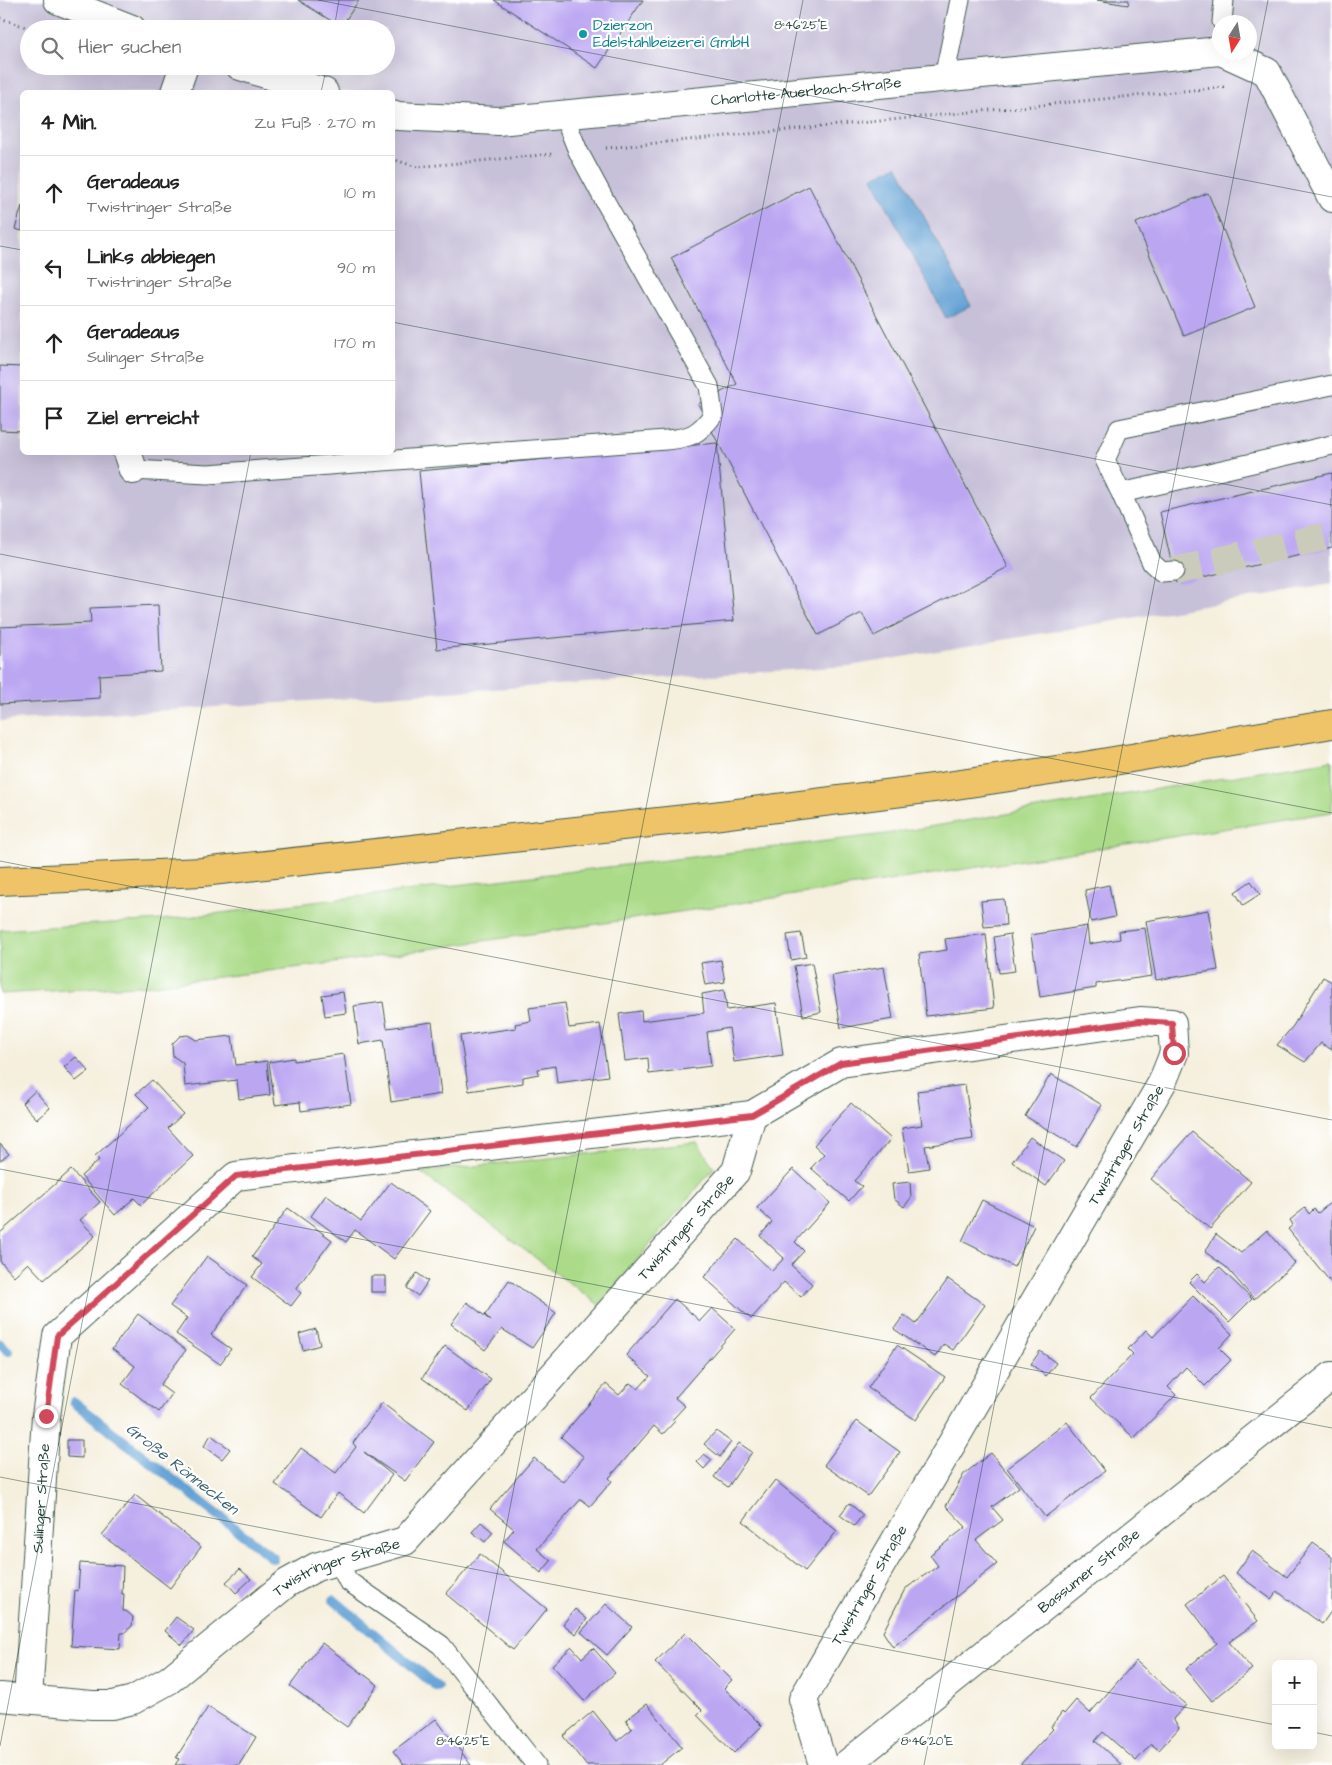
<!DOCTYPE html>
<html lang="de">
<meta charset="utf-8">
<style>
:root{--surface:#fff;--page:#f2f2f2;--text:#222;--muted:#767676;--line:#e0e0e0}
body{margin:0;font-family:"Architects Daughter",sans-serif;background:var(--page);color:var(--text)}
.controls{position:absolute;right:15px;bottom:15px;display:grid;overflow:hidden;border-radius:8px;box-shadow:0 5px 20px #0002}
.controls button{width:45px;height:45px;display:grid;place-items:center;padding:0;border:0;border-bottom:1px solid var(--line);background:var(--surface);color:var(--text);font:25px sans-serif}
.compass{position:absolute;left:1212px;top:15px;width:45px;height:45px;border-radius:50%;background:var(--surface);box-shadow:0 5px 20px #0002;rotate:191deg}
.stop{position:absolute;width:15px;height:15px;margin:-11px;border:4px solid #d1495b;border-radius:50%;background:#fff}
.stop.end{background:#d1495b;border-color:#fff;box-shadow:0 1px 5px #0008}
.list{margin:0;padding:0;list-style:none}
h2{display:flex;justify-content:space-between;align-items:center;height:65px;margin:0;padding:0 20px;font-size:21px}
h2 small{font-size:16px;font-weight:400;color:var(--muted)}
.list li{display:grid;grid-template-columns:32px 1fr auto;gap:15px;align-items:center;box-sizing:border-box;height:75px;padding:0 20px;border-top:1px solid var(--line)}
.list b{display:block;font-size:19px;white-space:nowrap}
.list p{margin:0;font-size:16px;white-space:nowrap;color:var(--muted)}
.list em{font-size:16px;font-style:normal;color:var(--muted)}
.icon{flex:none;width:28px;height:28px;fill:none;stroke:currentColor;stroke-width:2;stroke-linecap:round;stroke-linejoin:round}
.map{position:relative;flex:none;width:1332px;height:1765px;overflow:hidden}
.search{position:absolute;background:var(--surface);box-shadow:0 5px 20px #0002;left:20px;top:20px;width:375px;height:55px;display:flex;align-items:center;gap:12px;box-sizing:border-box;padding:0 18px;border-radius:28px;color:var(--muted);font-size:19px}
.panel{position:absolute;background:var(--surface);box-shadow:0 5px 20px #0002;left:20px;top:90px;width:375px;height:365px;border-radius:8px}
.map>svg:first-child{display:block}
</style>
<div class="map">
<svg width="1332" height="1765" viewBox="0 0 1332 1765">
<rect width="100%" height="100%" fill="#fff"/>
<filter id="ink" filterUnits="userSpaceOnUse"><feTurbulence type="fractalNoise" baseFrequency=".02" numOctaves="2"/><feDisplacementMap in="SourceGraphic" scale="10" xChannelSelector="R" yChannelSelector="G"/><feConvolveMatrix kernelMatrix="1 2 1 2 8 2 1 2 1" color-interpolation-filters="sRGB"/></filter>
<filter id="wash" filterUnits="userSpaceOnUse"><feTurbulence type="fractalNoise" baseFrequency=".0096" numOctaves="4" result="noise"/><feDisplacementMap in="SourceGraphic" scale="20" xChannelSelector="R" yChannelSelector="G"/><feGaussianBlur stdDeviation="1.12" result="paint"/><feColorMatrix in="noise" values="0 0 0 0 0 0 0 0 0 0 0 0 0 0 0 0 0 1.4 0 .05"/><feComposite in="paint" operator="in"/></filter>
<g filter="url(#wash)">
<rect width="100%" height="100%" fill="#f5efdd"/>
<path fill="#c7c0d9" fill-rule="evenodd" d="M0,0H1332V584L850,666L0,721ZM1220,22H1250V52H1220ZM29,29H386V66H29ZM22,92H392V452H22Z"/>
<path fill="#abdb89" stroke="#658c5e" d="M1332,760V812L882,882L334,963L153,985L0,994V930L162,920L886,834Z
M697,1142L714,1168L599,1305L420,1172Z"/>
<path fill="#62a0d4" stroke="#406e84" d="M897,165L971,306L946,318L872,178Z"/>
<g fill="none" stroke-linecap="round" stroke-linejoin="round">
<path stroke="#62a0d4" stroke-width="10" d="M0,1344L8,1351
M74,1402L273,1558
M334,1600L437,1687"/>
</g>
<g id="blocks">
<path fill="#bba6f2" d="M298,0H359L341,27Z
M494,0H643L597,68Z
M1097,0H1129L1128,5Z
M809,186L1008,567L874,636L862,613L818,635L698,404L737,384L671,258Z
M1208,193L1255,307L1184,336L1136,223Z
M22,206V231L15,229Z
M0,366L22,367V431L0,430Z
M717,443L734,621L437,649L419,471Z
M1332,473V548L1176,583L1160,512Z
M158,605L161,671L99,675L100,698L0,704V627L91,623L90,608Z
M1251,881L1260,894L1243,905L1235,892Z
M1109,885L1115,917L1091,922L1085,890Z
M1004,899L1006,925L984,927L981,901Z
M1208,910L1218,970L1156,980L1146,921Z
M1087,926L1089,944L1120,939L1119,931L1145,928L1152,976L1096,984V988L1040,997L1031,935Z
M801,933L806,957L791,960L787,935Z
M986,934L994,1008L926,1016L919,954L947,950L945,939Z
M1010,934L1015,971L999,973L994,937Z
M721,960L725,982L705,985L701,963Z
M812,963L821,1012L803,1016L794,966Z
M884,967L893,1019L841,1028L832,976Z
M1323,977L1332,982V1050L1321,1043L1305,1062L1277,1045L1293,1026Z
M724,990L727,1010L776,1003L783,1055L734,1062L729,1028L707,1032L711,1066L649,1074L648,1058L625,1061L619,1014L641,1011L642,1021L704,1013L702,994Z
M343,992L346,1013L325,1016L322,995Z
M383,1002L387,1028L432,1022L441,1094L391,1102L383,1040L359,1044L354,1006Z
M565,1003L569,1028L600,1024L608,1076L557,1083L555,1066L538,1069L539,1074L523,1077V1083L469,1091L460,1036L516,1028L515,1024L531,1021L529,1008Z
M188,1035L196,1040L232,1036L236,1065L267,1061L270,1095L239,1099L237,1080L185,1086L183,1063L173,1056L172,1044L180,1036Z
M344,1054L351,1104L301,1111L300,1102L275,1105L269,1062L294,1058V1061Z
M76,1057L89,1071L76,1081L64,1067Z
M1051,1074L1102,1105L1077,1147L1025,1116Z
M152,1080L183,1114L168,1128L193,1156L141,1205L134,1198L115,1215L81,1176L99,1160L95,1156L149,1107L136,1094Z
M965,1085L973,1139L925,1146L929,1168L909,1171L902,1128L922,1125L917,1091Z
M35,1091L50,1108L37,1119L22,1103Z
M851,1103L891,1139L854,1181L862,1186L849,1201L811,1168L824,1154L814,1145Z
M1192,1132L1251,1182L1210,1229L1151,1179Z
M1030,1137L1064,1161L1046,1186L1012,1162Z
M0,1144L9,1154L0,1161Z
M793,1169L830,1203L795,1242L804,1251L791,1265L812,1284L801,1297L784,1282L751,1319L704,1277L738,1239L772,1271L784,1258L760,1236L772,1222L757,1208Z
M71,1170L100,1202L80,1220L95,1236L44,1280L28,1263L14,1276L0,1261V1233Z
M391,1182L430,1211L394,1259L355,1230L346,1242L311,1216L326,1195L361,1221Z
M910,1182L911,1198L904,1207L894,1199L892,1184Z
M982,1200L1034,1226L1014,1267L962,1241Z
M1330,1203L1332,1205V1284L1288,1229L1293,1225L1290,1220L1305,1208L1309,1214L1314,1209L1318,1213Z
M288,1208L332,1240L296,1289L301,1293L291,1306L252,1277L262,1264L252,1257Z
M1267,1230L1295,1263L1254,1299L1226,1267L1205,1252L1216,1234L1241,1253Z
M207,1256L247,1285L211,1335L231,1349L220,1364L176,1334L187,1318L170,1306Z
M1219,1267L1252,1299L1229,1322L1189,1282L1197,1274L1205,1282Z
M417,1273L428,1281L418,1296L407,1288Z
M371,1276H386V1292H371Z
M948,1279L985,1305L953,1350L944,1344L935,1357L894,1329L904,1315L916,1324Z
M509,1280L556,1313L532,1348L502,1329L485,1350L451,1324L467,1302L491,1321L485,1315Z
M1193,1296L1232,1334L1219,1348L1231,1360L1205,1386L1186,1367L1168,1387L1176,1395L1134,1438L1091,1398L1133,1354L1128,1349L1146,1330L1153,1337Z
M675,1299L700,1321L712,1308L735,1329L675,1398L685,1406L672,1420L675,1421L663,1434L654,1426L609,1478L612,1481L590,1506L581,1499L537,1549L551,1561L541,1573L504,1541L514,1529L490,1509L534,1458L563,1482L584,1457L561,1437L606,1384L619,1395L630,1383L638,1389L650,1376L626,1355Z
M138,1314L186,1350L160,1385L172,1394L159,1412L122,1384L135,1366L112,1349Z
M316,1329L320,1345L303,1350L299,1334Z
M897,1345L945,1377L916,1420L868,1388Z
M445,1346L491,1379L468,1411L422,1378Z
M1040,1351L1056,1363L1046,1376L1031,1364Z
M382,1403L434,1442L405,1481L364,1452L392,1475L364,1513L338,1493L321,1517L275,1484L301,1448L336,1473L356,1447L353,1443Z
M857,1421L900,1452L868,1496L824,1465Z
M1067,1422L1105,1471L1045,1517L1007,1468Z
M716,1431L731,1442L720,1457L704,1444Z
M211,1435L230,1449L222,1459L204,1446Z
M67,1440H82V1458L67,1457Z
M739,1443L752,1452L728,1487L714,1477Z
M991,1453L1019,1487L992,1507L1003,1520L976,1540L997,1564L893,1647L883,1632L905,1589L938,1566L930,1555L966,1527L946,1506L964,1474Z
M704,1454L712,1460L704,1469L697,1462Z
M775,1480L837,1531L805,1571L743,1521Z
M135,1495L201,1547L170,1588L102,1535Z
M849,1503L863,1515L854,1526L840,1515Z
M481,1522L493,1532L485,1542L472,1532Z
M1313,1543L1332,1557V1610L1322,1624L1277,1591L1271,1599L1236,1573L1252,1551L1287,1577Z
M480,1554L547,1609L513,1650L446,1594Z
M80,1563L123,1566L122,1594H124L123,1611H126L133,1617L132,1626L124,1633H121L120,1649L71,1646L75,1590L78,1591Z
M240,1569L251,1579L236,1593L226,1582Z
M1223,1576L1258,1621L1229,1642L1252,1669L1212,1701L1186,1669L1217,1643L1187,1604Z
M606,1604L632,1627L607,1655L581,1632Z
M575,1609L587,1619L576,1634L563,1624Z
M176,1617L194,1630L182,1645L165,1631Z
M685,1633L732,1680L724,1688L762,1726L734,1753L697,1715L702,1710L655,1662Z
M322,1643L378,1685L347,1727L290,1686Z
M572,1647L582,1658L593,1648L615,1673L584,1701L552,1665Z
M1136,1661L1186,1705L1173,1719L1179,1728L1159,1750L1151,1744L1136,1761L1103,1732L1095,1741L1122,1765H1020L1053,1729L1051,1727L1062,1712L1064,1714L1076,1700L1090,1713Z
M647,1704L682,1747L660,1765H586L563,1736L593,1711L617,1741L632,1729L626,1720Z
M208,1707L256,1737L239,1765H175L179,1759L176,1758Z
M436,1719L471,1765H404L393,1751Z"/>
</g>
</g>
<g filter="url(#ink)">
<use href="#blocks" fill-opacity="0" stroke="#3f584d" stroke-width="1"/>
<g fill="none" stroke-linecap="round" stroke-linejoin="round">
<path stroke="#cacbbb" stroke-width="28" stroke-dasharray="28 14" stroke-linecap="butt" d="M1174,571L1332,535"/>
<g stroke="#3f584d" stroke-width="21">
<path id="lane" d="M1222,22L1224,0
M944,78L960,0
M133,470L208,474L666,440C690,438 698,435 713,415L709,386L606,203L578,151L563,114
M1121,493L1105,460L1119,429L1332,385
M1174,571L1162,572L1152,563L1121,493L1332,445
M338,1561L348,1581L441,1645L536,1765"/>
</g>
<g stroke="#3f584d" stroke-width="30">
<g id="street">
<path d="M58,0L132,29"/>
<path d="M1223,52L1267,72L1332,198"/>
<path d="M240,66L324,92"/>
<path d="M175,92L184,66"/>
<path id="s1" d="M392,114L398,116L498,121L1220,51"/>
<path d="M127,452L133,470"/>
<path id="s2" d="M0,1697L92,1705H113L133,1700L169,1680L287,1583L316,1567L405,1541L736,1171L752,1115L841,1063L1140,1021L1172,1023L1174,1053L1162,1083L803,1699L823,1765"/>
<path id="s3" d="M28,1699L46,1416L57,1336L236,1176L752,1115"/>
<path id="s4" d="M846,1765L1332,1376"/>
</g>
</g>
<g stroke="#3f584d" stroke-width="30">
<path id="primary" d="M0,881L202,872L713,816L941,787L1084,766L1332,724"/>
</g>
<path stroke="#3f584d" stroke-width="3" stroke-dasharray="1 4" stroke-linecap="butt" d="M0,18L31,29
M137,66L150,71
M606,148L1224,87
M392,159L417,167L552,154"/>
<use href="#lane" stroke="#fff" stroke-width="19"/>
<use href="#street" stroke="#fff" stroke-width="28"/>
<use href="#primary" stroke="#efc469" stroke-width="28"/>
</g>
</g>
<g fill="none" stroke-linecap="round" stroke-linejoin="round" filter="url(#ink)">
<path stroke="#d1495b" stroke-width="6" d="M46,1416L57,1336L236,1176L752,1115L841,1063L1140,1021L1172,1023L1174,1053"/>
</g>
<path fill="none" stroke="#1f3d34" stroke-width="1" stroke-opacity="0.45" d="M318,0L1332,197M334,29L339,0M321,92L327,66M0,246L22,250M392,322L1332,505M0,554L1332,813M0,861L1332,1120M0,1169L1332,1428M0,1477L1276,1725M1313,1732L1332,1736M0,1746L251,452M460,1765L803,0M924,1765L1268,0"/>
<circle fill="#0f9aa8" stroke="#fff" stroke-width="2" cx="583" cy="34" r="5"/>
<g text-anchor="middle" stroke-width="4.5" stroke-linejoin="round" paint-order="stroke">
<g font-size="15" fill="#0d838f" stroke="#fff" text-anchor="start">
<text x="593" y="30">Dzierzon<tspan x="593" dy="17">Edelstahlbeizerei GmbH</tspan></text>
</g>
<g font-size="15" fill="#1f3d34" stroke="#fff">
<text dy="5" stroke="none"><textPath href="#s1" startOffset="416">Charlotte-Auerbach-Straße</textPath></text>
<text transform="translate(1126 1145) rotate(-60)" y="5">Twistringer Straße</text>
<text dy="5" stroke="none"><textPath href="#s2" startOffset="875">Twistringer Straße</textPath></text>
<text dy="5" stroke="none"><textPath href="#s3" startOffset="201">Sulinger Straße</textPath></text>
<text dy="5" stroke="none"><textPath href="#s2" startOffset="380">Twistringer Straße</textPath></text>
<text dy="5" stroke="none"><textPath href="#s4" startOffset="311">Bassumer Straße</textPath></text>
<text transform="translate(869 1585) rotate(-60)" y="5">Twistringer Straße</text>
</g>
<g font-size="16" font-style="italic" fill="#36606c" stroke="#fff">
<text transform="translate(183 1468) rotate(38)" y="6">Große Rönnecken</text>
</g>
</g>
<g font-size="12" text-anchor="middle" fill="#1f3d34" stroke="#fff" stroke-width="4.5" stroke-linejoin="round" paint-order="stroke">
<text x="801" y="29">8°46'25"E</text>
<text x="463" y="1745">8°46'25"E</text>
<text x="927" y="1745">8°46'20"E</text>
</g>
</svg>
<div class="controls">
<button>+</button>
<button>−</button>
</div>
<svg class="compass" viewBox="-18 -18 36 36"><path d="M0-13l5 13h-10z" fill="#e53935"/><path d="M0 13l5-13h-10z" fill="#767676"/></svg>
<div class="stop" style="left:1174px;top:1053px"></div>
<div class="stop end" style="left:46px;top:1416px"></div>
<div class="search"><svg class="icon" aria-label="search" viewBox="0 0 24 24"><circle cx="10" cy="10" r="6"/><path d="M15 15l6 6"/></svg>Hier suchen</div>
<section class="panel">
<h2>4 Min.<small>Zu Fuß · 270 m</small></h2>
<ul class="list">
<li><svg class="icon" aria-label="ahead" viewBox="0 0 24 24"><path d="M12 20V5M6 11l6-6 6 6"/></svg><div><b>Geradeaus</b><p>Twistringer Straße</p></div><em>10 m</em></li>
<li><svg class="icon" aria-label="left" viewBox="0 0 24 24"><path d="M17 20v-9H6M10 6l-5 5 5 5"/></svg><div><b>Links abbiegen</b><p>Twistringer Straße</p></div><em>90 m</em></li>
<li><svg class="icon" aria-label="ahead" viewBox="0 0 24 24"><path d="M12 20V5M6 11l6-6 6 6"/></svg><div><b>Geradeaus</b><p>Sulinger Straße</p></div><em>170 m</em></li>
<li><svg class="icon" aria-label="arrive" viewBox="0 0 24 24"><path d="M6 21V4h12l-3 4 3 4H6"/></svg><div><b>Ziel erreicht</b></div></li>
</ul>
</section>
</div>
